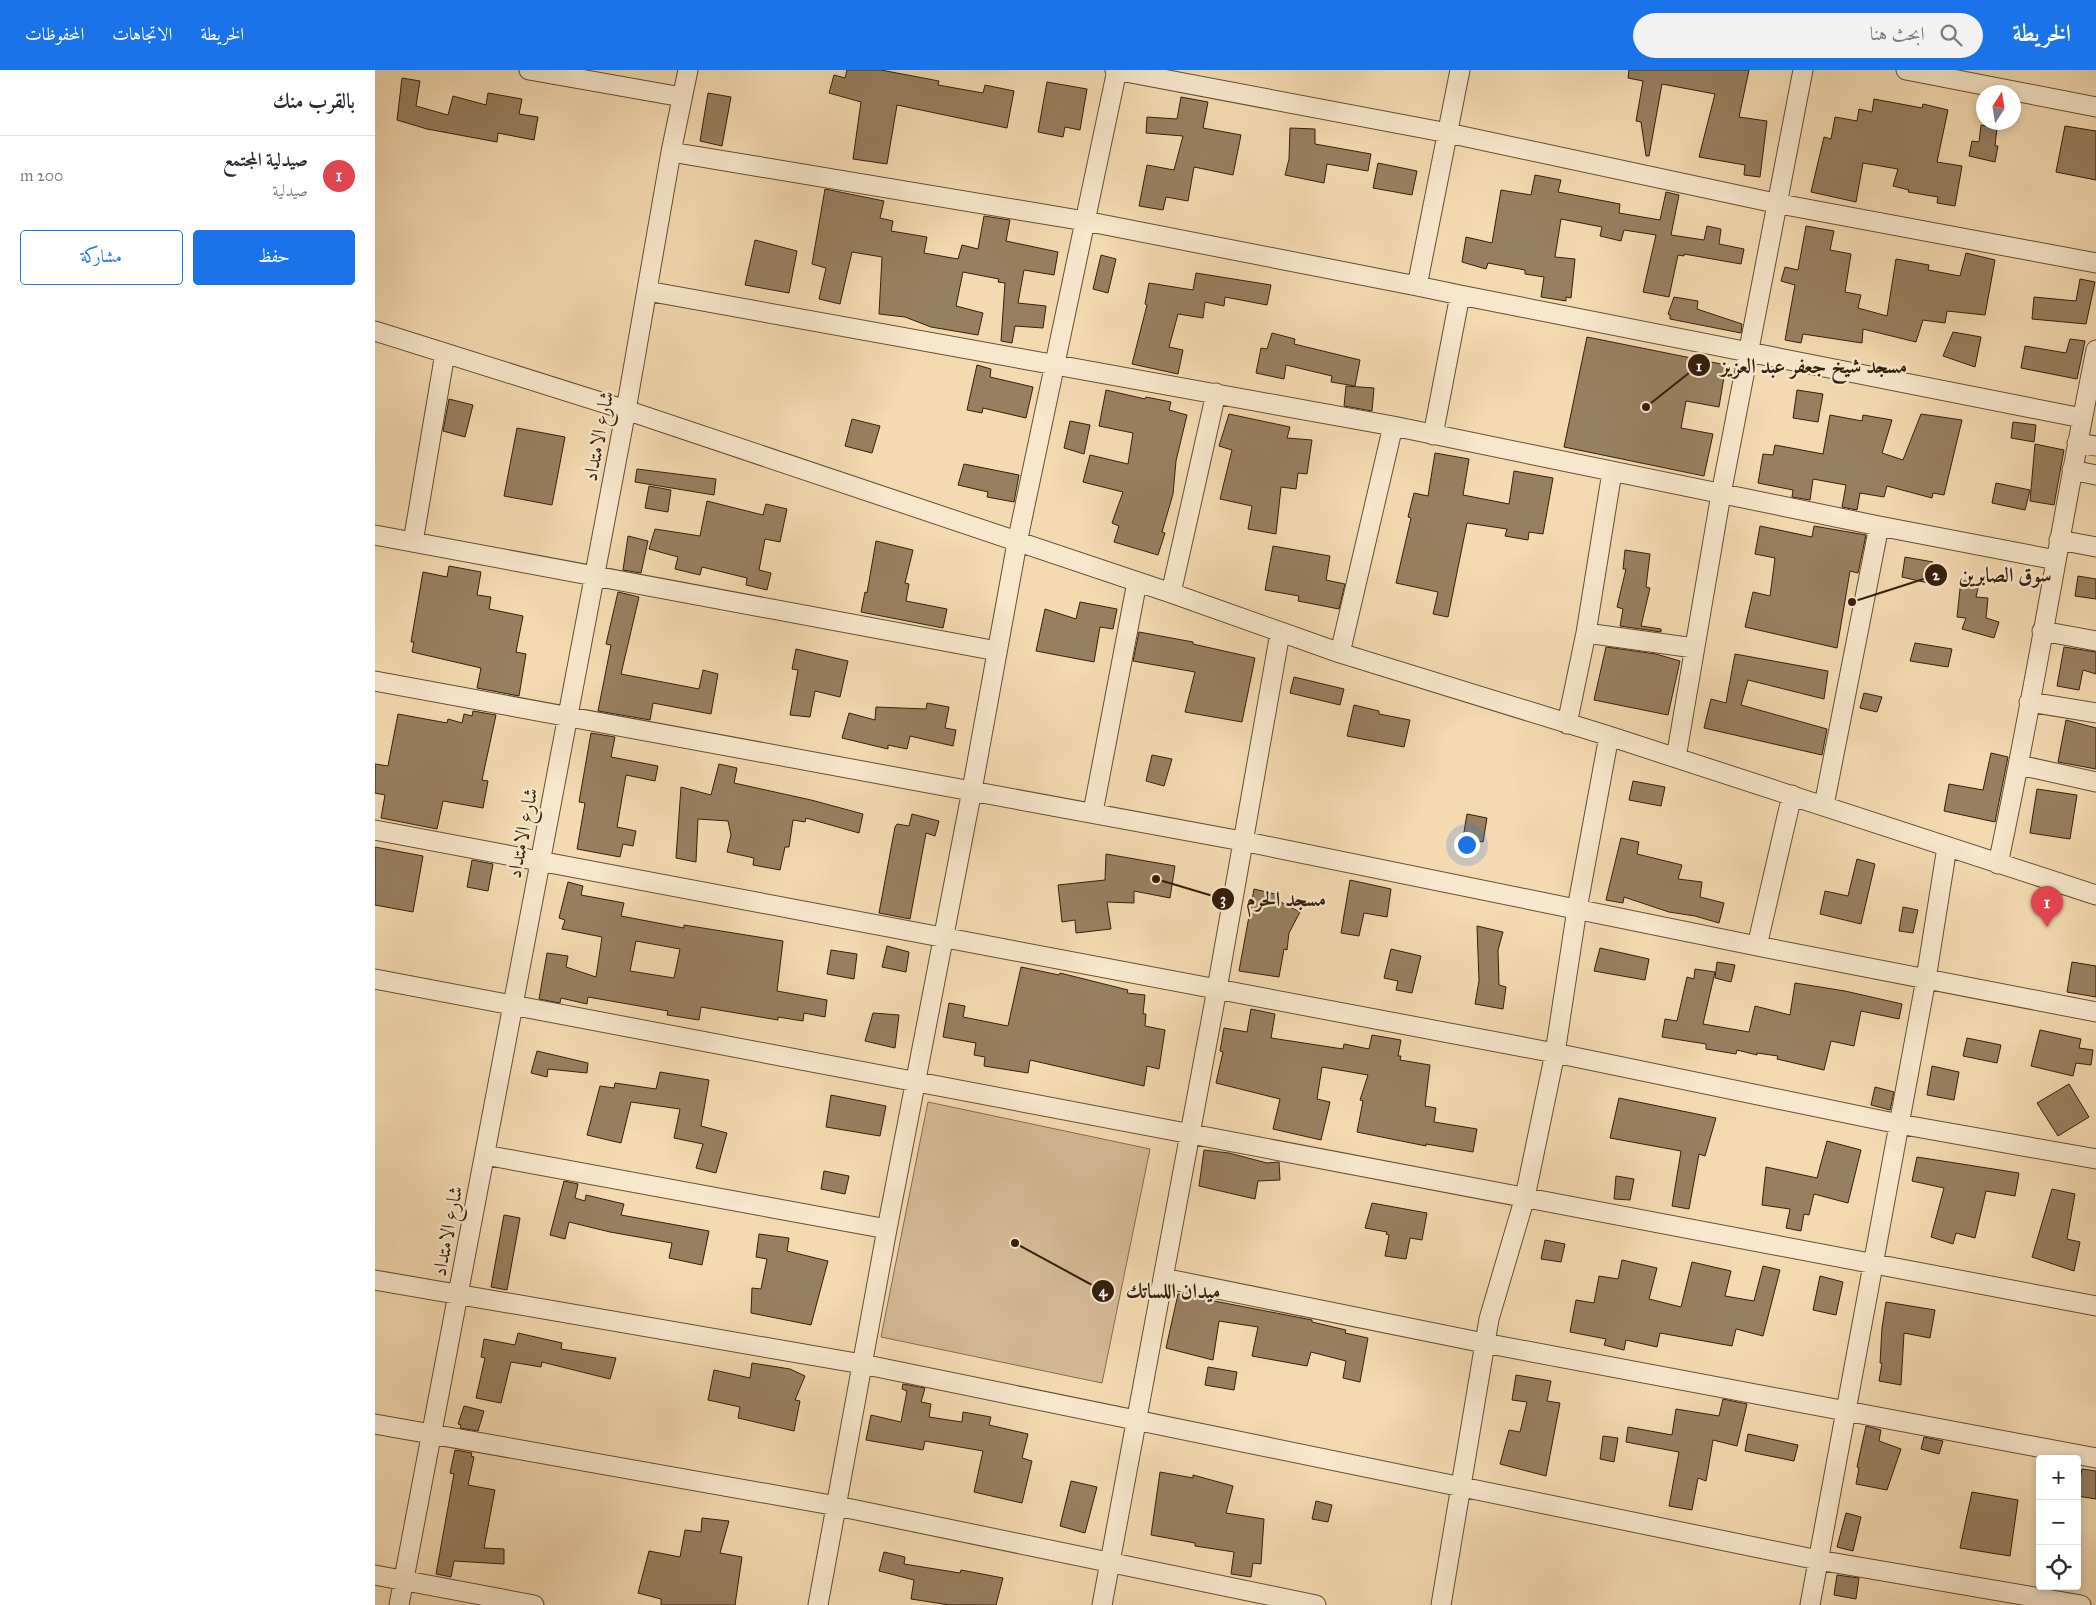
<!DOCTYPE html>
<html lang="ar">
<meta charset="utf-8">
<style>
:root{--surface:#fff;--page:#f2f2f3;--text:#2b2b33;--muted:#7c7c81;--line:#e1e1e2;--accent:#1a73e8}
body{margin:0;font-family:"IM FELL Great Primer",Amiri,serif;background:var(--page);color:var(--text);direction:rtl}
.controls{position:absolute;right:15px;bottom:15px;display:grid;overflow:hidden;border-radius:5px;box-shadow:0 2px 8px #0003}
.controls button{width:45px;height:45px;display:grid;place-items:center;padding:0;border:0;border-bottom:1px solid var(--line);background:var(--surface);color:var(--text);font:25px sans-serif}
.compass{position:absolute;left:1601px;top:15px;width:45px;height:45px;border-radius:50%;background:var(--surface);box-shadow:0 2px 8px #0003;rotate:12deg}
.you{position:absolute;left:1091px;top:774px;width:18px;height:18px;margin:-12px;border:4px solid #fff;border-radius:50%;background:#1a73e8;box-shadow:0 0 0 8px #1a73e833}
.badge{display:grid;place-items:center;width:32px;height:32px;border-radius:50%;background:var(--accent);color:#fff;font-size:16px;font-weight:700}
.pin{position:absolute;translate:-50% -41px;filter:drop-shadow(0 1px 2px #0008)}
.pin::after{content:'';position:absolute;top:26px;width:18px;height:15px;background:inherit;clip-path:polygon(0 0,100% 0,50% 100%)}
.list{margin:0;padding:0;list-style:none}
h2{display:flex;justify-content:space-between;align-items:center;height:65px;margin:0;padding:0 20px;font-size:21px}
h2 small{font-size:16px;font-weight:400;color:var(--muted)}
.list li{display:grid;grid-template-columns:32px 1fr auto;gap:15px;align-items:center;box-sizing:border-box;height:80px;padding:0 20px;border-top:1px solid var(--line)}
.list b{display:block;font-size:19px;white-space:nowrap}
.list p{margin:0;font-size:16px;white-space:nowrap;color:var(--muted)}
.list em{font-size:16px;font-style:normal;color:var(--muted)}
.actions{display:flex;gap:10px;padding:15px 20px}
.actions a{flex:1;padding:11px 0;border:1px solid var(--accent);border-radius:5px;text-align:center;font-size:18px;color:var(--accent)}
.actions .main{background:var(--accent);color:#fff}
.icon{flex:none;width:28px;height:28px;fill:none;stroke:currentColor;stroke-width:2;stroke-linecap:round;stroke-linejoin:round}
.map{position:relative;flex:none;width:1721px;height:1535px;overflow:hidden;direction:ltr}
header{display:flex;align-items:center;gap:30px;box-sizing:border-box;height:70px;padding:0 25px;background:var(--accent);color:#fff}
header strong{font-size:24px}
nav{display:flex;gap:28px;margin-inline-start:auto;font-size:18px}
.search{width:350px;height:45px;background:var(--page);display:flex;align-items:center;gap:12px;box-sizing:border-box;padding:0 18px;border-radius:28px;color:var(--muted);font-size:19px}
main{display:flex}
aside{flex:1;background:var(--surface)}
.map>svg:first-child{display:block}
</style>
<header>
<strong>الخريطة</strong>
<div class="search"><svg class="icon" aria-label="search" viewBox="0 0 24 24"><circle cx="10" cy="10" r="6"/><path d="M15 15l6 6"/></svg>ابحث هنا</div>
<nav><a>الخريطة</a><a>الاتجاهات</a><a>المحفوظات</a></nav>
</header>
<main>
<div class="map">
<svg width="1721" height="1535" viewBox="0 0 1721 1535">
<rect width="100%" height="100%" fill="#f3dab1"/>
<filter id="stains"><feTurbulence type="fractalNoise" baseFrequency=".004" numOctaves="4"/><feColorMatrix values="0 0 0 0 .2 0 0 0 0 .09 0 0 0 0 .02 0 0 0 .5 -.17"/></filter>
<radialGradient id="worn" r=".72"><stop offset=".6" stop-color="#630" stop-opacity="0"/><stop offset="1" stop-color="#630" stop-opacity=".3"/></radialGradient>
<path fill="#d3ba95" stroke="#846c50" d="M553,1032L775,1079L727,1313L506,1267Z"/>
<path fill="#978061" stroke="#341f0b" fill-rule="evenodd" d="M472,0H506L564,11L563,15L608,23L610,15L639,21L632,58L522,35L512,94L478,89L486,32L454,23L459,5L470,8Z
M1254,0H1374L1364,47L1392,51L1385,107L1369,105L1370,95L1324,87L1340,24L1287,14L1274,86H1271L1266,52L1261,51L1268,11L1253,8Z
M27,8L45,11L41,36L73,45L78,26L111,35L113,23L147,29L144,44L163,47L159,70L123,63L122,72L52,59L22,50Z
M672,12L712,19L705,60L690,57L688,67L663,62Z
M333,23L356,27L347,76L325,71Z
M806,27L833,32L828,58L866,65L858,105L819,97L813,131L791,127L788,140L764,136L772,95L799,100L808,66L771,63L772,47L802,49Z
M1499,29L1547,38L1548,34L1573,40L1562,92L1587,96L1580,136L1562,133L1563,127L1533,122L1534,120L1518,116L1523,99L1488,93L1481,132L1436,122L1449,67L1456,69L1460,47L1482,51L1484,39L1497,42Z
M1606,55L1622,58L1620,76H1623L1620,92L1594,86L1597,71L1604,72Z
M1690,56L1721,61V110L1681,102Z
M915,58L940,59V74L996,84L993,101L952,94L949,113L910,105L914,89Z
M1003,93L1042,101L1037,125L998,118Z
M1160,105L1186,110L1183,122L1245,134L1244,143L1285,150L1291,122L1304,125L1296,165L1329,170L1332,156L1346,159L1344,174L1369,179L1366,194L1309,184V186L1303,185L1294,227L1268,222L1281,165L1249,160L1246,171L1225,166L1227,157L1186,149L1180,187L1200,189L1196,228L1191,227V231L1166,227L1169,207L1150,204V200L1113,193L1111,199L1087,192L1091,167L1117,173L1126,120L1156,125Z
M450,119L509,131L505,148L518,151L516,161L552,167L549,183L583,189L587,175L603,179L609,146L635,150L631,171L683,182L679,205L649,200L643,233L671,236L668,258L640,256L637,273L626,271L630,213L623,212L624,209L588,202L581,236L608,243L603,265L556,257L530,247L504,244L507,187L477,182L465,234L444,229L451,198L437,194Z
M1431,156L1459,161L1455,180L1476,184L1470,222L1486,225L1483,238L1512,246L1521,189L1554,195L1553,200L1585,206L1591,183L1620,190L1610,245L1572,241L1570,253L1548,250L1541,272L1488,259L1487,273L1428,264L1426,273L1410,270L1420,215L1406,211L1410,197L1423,200Z
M380,170L422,181L414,223L370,215Z
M726,185L741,189L733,223L718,219Z
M821,203L896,215L892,235L850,227L849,236L830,232L828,248L803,244L794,277L808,280L803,304L757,294L772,235L770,234L774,213L818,220Z
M1705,209L1720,212L1711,254L1657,249L1659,227L1701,231Z
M1299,227L1323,231L1322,239L1367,254L1366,263L1295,249V245L1293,244Z
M1578,262L1606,267L1600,297L1568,286Z
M897,263L920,269L919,274L985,290L980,316L956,312L957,306L911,295L909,309L881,303L886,278L892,279Z
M1212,267L1351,295L1344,337L1311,331L1306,358L1338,364L1329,406L1189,377Z
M1695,269L1710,271L1702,309L1646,298L1650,276L1691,283Z
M602,295L616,299L615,307L658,317L651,348L608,338L607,343L592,340Z
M971,316L999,318L997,341L969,336Z
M731,320L770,329L771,327L796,332L794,340L812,345L801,391L798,424L787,462L790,463L783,485L739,472L744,456L737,453L748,422L708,412L715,385L753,394L758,363L724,356Z
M1422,320L1448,324L1443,352L1418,348Z
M74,329L98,335L90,367L68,361Z
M854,344L915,357L912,368L937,370L932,404L923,403L921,419L906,417L901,464L873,459L877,436L845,429L857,380L844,376Z
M1546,344L1587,350L1569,425L1558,423L1557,428L1512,416L1509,427L1485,423L1482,440L1467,437L1471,415L1438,409L1435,430L1417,427L1418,420L1383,413L1388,384L1398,385L1400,375L1448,384L1455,345L1487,351L1488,345L1517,350L1507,383L1528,390Z
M477,349L505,356L497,383L470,376Z
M695,351L715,355L709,384L689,378Z
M1638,352L1661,355L1659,372L1636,368Z
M142,358L190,367L177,435L129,426Z
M1660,374L1689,380L1679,435L1655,431Z
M1060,383L1094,389L1088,425L1134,434L1139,401L1178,408L1168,464L1154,462L1153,470L1130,466L1132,459L1092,453L1073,547L1058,544L1063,522L1021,513L1036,448L1033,447L1039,423L1053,426Z
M589,394L644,405L639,432L612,427L613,422L583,415Z
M262,399L341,409L339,425L260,412Z
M1621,413L1655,420L1650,440L1617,433Z
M274,416L296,420L293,442L270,438Z
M332,431L388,445L391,434L412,439L405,472L390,469L384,500L396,503L392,520L371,515L372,508L327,497L325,505L300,499L303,487L274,479L280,459L325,466Z
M1385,456L1437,467L1439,456L1491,465L1483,503L1475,501L1462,578L1370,557L1378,522L1395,526L1400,488L1380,484Z
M253,466L273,471L266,503L248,500Z
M501,471L538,480L530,513L534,514L531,531L572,539L568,558L486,542L490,522L492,523Z
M898,476L955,486L951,510L970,514L964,539L923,531L924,526L890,520Z
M1250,480L1275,484L1271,517L1275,518L1266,556L1286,559V562L1245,556L1248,539L1242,537L1251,499H1248Z
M1530,487L1558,492L1553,513L1527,507Z
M74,496L106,502L102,525L116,527L114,539L148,546L141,582L151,584L144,626L102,618L106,598L37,582L39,572H36L48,502L72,507Z
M1703,506L1721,509V529L1700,526Z
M1586,510L1604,514L1601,527L1613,528L1611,548L1624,552L1619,568L1587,559L1591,548L1582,547Z
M243,522L264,527L246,604L324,619L328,600L343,604L336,644L278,633L275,650L223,641L236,575L231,574Z
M705,532L742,539L738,559L725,557L719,592L661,581L670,539L701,549Z
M764,562L818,572V574L880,588L867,652L810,642L820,602L758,591Z
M1540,573L1577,579L1573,597L1535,591Z
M1231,577L1281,584L1305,591L1293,645L1219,630Z
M1689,577L1721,582V604L1708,600L1704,620L1682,616Z
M421,579L473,591L465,627L440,621L435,647L415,645L423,600L417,599Z
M1360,584L1453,601L1449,629L1373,610L1366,635L1452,659L1447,685L1329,658L1336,629L1351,633Z
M919,607L969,619L965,635L915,623Z
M1489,623L1507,627L1502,642L1485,638Z
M552,633L574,637L570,658L581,660L578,676L535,666L532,679L513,675V679L467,668L474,643L500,650L501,637L551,639Z
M979,635L1004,641V644L1035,650L1029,677L972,666Z
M98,641L121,645L107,710L113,711L108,738L68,731L62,759L6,748L10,725L0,723V694L13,696L23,644L72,653L73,649L87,653L89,644L97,646Z
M1691,650L1721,658V699L1683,692Z
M216,663L240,667L236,687L283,696L280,711L251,705L242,757L261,761L258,776L248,774L245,787L202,779L210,733L204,732Z
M1616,683L1633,687L1620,752L1569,741L1574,714L1608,720Z
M777,685L797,689L789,716L771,711Z
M344,694L362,698L359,713L436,730L488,744L484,763L431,748L430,752L418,750L414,777H410L405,800L378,795L379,788L352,782L356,765L353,751L323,749L321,792L301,788L306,717L336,725Z
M1258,711L1290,717L1286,736L1254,730Z
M1662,719L1702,725L1695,769L1655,763Z
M537,744L564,751L560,766L551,763L535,849L504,843L520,757L522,754L534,756Z
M1092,744L1112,748L1108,772L1088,768Z
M1246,768L1264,772L1262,784L1307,795L1303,809L1327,812L1325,827L1349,833L1344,853L1320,846L1294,842L1249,827L1248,833L1231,830Z
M0,777L48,786L38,842L0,835Z
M731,784L800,796L795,828L759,821V833L732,832L736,859L701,863L700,850L687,852L683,815L730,810Z
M1482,789L1500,794L1486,854L1445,844L1450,821L1473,826Z
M97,790L118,794L113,821L92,817Z
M975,810L1016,819L1012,847L989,843L984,866L966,863Z
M193,812L208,816L206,825L249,833L246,846L309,858V855L408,871L402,921L452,930L450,947L429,943L428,951L403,947V950L326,937L324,950L292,945L293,941L213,927L212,934L186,928L185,933L164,929L172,883L193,886L191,897L221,907L227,867L187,859L190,850L184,848ZM261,871L305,879L299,908L255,901Z
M879,819L904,825L902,830L925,842L914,863L912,880L909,879L904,907L864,901Z
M1528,837L1543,840L1538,863L1524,861Z
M1102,856L1128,862L1123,880L1124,915L1131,917L1128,939L1100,934L1104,911Z
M512,876L534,882L531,902L507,897Z
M1225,878L1274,889L1270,910L1219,901Z
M1016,879L1046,886L1037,923L1021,920L1023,911L1009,908Z
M456,880L482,884L479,909L452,904Z
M1342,892L1360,895L1356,912L1340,908Z
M1697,892L1721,896V927L1692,922Z
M646,897L684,905L685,903L753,920L752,923L770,925L768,944H771L770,956L790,960L784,999L772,996L769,1016L655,990L653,1003L609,996L610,987L599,985L601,973L568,967L574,933L590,936L588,947L633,956Z
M1320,899L1340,902L1328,954L1374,962L1380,936L1415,945L1420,913L1470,921L1527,934L1524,949L1486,941L1479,976L1456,971L1449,1000L1402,989L1403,986L1382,983V985L1362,980L1361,984L1331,979V974L1287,967L1290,949L1302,951L1312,907L1319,909Z
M876,939L900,944L896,968L968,979L969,974L994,979L997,965L1026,970L1023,986H1026L1025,990L1055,995L1050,1036L1061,1038L1059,1052L1102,1059L1098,1082L1051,1074V1076L982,1062L988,1031L985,1030L993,1005L947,997L942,1029L955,1032L946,1070L898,1059L905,1029L841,1013L848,982L845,981L849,958L872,962Z
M498,943L524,945L520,978L490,971Z
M1665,960L1706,969L1704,978L1718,980L1716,995L1701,993L1698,1006L1656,996Z
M1592,968L1626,975L1622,993L1588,986Z
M162,981L213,993L212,1003L173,999L172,1007L156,1003Z
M1557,996L1584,1002L1579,1030L1552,1025Z
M285,1002L334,1010L326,1056L352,1063L341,1103L321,1098L328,1074L299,1068L305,1039L256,1032L246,1073L212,1065L225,1016L239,1018L240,1013L281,1019Z
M1694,1014L1714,1047L1683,1066L1662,1033Z
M1500,1017L1519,1022L1515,1040L1496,1035Z
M456,1025L511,1036L505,1066L451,1057Z
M1244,1028L1341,1048L1330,1086L1324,1084L1314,1139L1297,1136L1306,1081L1235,1068Z
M1452,1071L1486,1080L1473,1133L1439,1124L1434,1145L1429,1144L1426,1161L1411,1158L1415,1139L1387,1135L1391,1097L1442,1108Z
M829,1080L854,1083L892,1093L904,1092L905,1110L883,1111L880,1129L824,1116Z
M1542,1087L1644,1103L1640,1126L1611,1121L1600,1168L1581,1163L1578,1174L1556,1167L1569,1118L1537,1111Z
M449,1101L474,1106L470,1124L446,1119Z
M1241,1106L1259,1109L1255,1130L1239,1129Z
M189,1111L203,1114L200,1128L210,1131L211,1125L249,1134L246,1145L334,1161L327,1195L294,1188L297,1173L235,1162L194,1152L190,1169L175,1165Z
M1677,1119L1700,1124L1692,1169L1705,1172L1699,1201L1657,1187Z
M997,1133L1052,1143L1047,1170L1035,1168L1031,1189L1010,1186L1014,1165L1011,1164L1012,1162L990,1158Z
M129,1145L145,1148L132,1220L116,1217Z
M384,1164L414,1168L412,1181L453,1191L436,1255L376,1243L377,1218L386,1219L392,1189L381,1187Z
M1170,1170L1190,1174L1186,1192L1166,1189Z
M1247,1190L1282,1198L1274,1229L1306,1237L1317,1192L1356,1201L1350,1226L1379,1231L1388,1196L1405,1200L1388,1266L1361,1259L1357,1276L1285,1263L1282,1277L1251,1270L1249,1280L1229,1275L1231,1269L1195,1262L1201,1230L1219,1233L1224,1206L1243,1209Z
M1445,1206L1468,1212L1461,1245L1438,1240Z
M803,1224L937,1250V1252L971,1260L970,1263L993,1268L985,1312L968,1308L971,1291L936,1282L932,1296L877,1286L883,1257L844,1251L838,1290L791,1278Z
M1511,1232L1560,1240L1555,1268L1529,1263L1526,1315L1504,1311L1507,1293H1505L1507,1258Z
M143,1263L187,1273L186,1279L241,1288L235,1309L167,1292L166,1297L136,1292L126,1333L101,1328L110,1288L106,1287L109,1269L140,1275Z
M377,1293L415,1299L430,1306L420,1330L425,1331L419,1361L363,1348L365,1337L333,1330L339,1300L375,1308Z
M833,1297L862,1302L859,1320L830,1315Z
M1141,1305L1176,1311L1172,1331L1185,1333L1171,1406L1125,1394L1134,1360L1145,1362L1152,1332L1137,1330Z
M528,1314L550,1318L546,1332L556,1334L554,1347L587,1352L588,1342L616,1347L614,1355L653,1364L647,1388L657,1391L647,1433L599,1422L608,1381L550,1371L548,1380L491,1370L496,1345L526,1352L532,1321L527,1319Z
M1348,1329L1372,1334L1362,1376L1338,1370L1331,1411L1323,1408L1317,1440L1294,1436L1304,1382L1251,1372L1253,1357L1297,1365L1301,1339L1344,1346Z
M89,1336L109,1341L103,1361L85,1358L86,1355L83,1354Z
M1491,1356L1506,1360L1504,1371L1526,1379L1512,1420L1481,1414L1484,1398L1482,1397Z
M1373,1364L1423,1375L1419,1391L1370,1381Z
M1228,1366L1243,1368L1239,1392L1225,1389Z
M1549,1367L1568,1371L1564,1384L1546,1379Z
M80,1380L97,1383L96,1386L99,1387L93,1415L120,1420L109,1478L129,1479V1494L79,1491L76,1507L61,1504L79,1404L75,1403Z
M1707,1399L1721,1401V1429L1702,1426Z
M785,1402L818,1408V1405L858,1416L851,1443L889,1449L886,1494L878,1493L876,1507L856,1504L859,1482L820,1476V1473L776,1465Z
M696,1411L722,1417L710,1463L685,1456Z
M1597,1422L1643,1430L1635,1486L1585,1478Z
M941,1431L957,1435L953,1452L937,1449Z
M1471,1443L1486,1447L1478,1481L1462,1477Z
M327,1448L354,1451L345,1483L367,1487L360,1535H286V1529L263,1523L274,1481L305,1487L310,1460L326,1462Z
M509,1482L530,1487L529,1494L585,1503L586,1500L628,1508L621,1535H575L536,1529L539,1510L504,1501Z
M1462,1505L1484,1508L1481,1529L1459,1525Z"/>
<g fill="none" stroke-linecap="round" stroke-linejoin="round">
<g stroke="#644e34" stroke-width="21">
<path id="minor" d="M154,0L307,27
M740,0L1073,63L1400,133L1721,193
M1531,0L1721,37
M296,82L710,151L1042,216
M272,221L1018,356L1504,456L1681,490
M1085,225L1707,348
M0,261L251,340L796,523L965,583L1234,666L1721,825
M1058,365L1085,225L1042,216L1085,0
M1702,373L1721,376
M1697,400L1721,405
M1237,402L1211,563L1319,578
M0,465L622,581
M1684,470L1721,477
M38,472L70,283
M796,523L841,323
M1667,561L1721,571
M965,583L1018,356
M0,611L867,771L1382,876L1721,942
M1654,632L1721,643
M1192,654L1211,563
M1301,688L1346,424L1428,0
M1644,695L1721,712
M1449,735L1504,456
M718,742L762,512
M0,760L1180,983L1524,1054L1721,1089
M1623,794C1660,623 1686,451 1721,280
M1382,876L1417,725
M0,909L1721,1236
M110,1085L512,1159
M788,1208L1109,1273L1721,1388
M0,1210L487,1294L1443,1490L1706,1535
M0,1354L462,1436L941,1535
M0,1505L159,1535
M24,1535L251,340L296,82L313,0
M443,1535L512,1159L597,720L642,473L742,0
M727,1535L842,919L905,563
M1066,1535L1114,1249L1150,1127L1180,983L1202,839L1234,666
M1435,1535L1551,909L1572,777"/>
</g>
<use href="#minor" stroke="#f7e7cc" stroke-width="19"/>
</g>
<g text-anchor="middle" stroke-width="4.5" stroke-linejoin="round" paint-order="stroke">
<g font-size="20" fill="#341f0b" stroke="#f7e7cc">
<text transform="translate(223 366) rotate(-79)" y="7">شارع الامتداد</text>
<text transform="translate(147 763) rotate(-79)" y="7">شارع الامتداد</text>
<text transform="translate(72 1161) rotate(-79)" y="7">شارع الامتداد</text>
</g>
</g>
<path fill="none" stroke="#341f0b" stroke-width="2" d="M1271 337L1324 295M1477 532L1561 505M781 809L848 829M640 1173L728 1221"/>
<g fill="#341f0b" stroke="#f7e7cc" stroke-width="2">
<circle cx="1271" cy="337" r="5"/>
<circle cx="1477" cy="532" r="5"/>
<circle cx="781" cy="809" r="5"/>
<circle cx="640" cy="1173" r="5"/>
<circle cx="1324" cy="295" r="12"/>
<circle cx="1561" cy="505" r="12"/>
<circle cx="848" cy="829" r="12"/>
<circle cx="728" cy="1221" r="12"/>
</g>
<g font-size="15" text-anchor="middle" font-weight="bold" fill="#fff">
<text x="1324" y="301">1</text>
<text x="1561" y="510">2</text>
<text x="848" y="834">3</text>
<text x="728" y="1226">4</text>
</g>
<g font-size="21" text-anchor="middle" font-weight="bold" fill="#341f0b" stroke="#f7e7cc" stroke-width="4.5" stroke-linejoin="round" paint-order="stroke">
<text x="1439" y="303">مسجد شيخ جعفر عبد العزيز</text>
<text x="1630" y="512">سوق الصابرين</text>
<text x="911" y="836">مسجد الحرم</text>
<text x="798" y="1228">ميدان اللساتك</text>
</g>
<rect width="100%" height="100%" filter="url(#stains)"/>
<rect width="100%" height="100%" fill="url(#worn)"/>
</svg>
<div class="controls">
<button>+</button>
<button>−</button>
<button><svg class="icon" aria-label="locate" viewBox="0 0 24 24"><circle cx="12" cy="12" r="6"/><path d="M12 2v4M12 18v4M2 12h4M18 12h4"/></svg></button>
</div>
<svg class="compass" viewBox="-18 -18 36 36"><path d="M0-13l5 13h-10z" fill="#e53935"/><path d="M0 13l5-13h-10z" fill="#7c7c81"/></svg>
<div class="you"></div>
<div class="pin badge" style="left:1672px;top:857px;background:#e0444e">1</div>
</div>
<aside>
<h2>بالقرب منك<small></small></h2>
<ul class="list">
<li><span class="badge" style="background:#e0444e">1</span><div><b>صيدلية المجتمع</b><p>صيدلية</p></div><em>200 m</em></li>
</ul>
<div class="actions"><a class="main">حفظ</a><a>مشاركة</a></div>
</aside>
</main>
